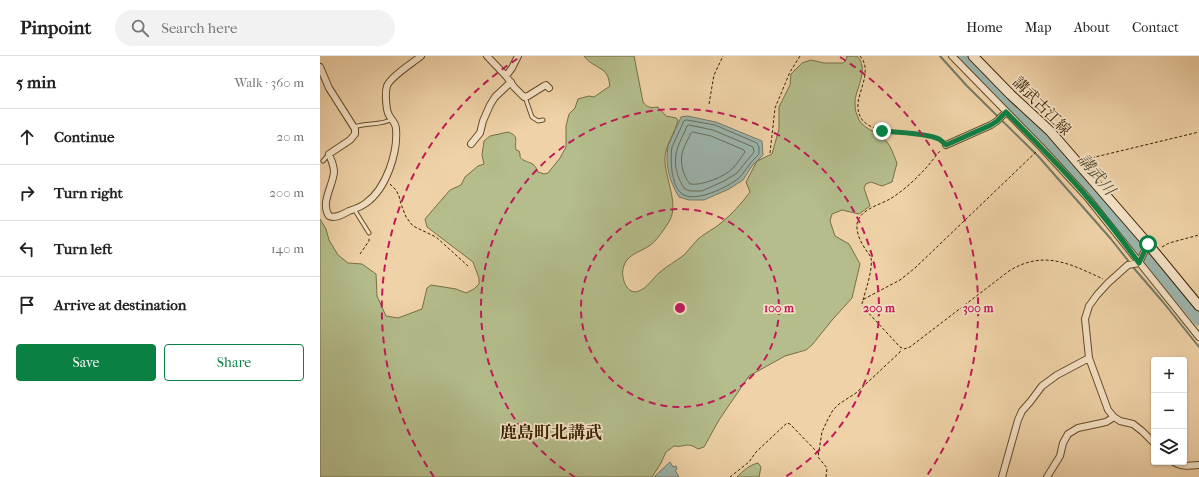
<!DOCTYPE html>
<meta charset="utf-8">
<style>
:root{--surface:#fff;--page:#f2f2f2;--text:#222;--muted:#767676;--line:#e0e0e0;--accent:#0b8043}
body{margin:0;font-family:"IM FELL French Canon","Noto Serif JP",serif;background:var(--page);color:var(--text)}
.controls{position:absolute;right:12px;bottom:12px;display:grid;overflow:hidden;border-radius:4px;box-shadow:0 1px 3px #0004}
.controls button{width:36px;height:36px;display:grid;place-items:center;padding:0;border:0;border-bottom:1px solid var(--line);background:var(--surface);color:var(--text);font:20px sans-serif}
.stop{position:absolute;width:12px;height:12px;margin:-9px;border:3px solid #0b8043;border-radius:50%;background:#fff}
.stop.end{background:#0b8043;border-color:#fff;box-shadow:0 1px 4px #0008}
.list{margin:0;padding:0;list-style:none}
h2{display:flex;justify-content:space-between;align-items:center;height:52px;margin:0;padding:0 16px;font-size:17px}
h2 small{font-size:13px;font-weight:400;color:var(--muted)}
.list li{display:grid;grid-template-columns:26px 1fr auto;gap:12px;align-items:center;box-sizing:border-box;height:56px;padding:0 16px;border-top:1px solid var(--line)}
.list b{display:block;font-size:15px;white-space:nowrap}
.list em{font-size:13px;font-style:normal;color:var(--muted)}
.actions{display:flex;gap:8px;padding:12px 16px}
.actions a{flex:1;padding:9px 0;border:1px solid var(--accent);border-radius:4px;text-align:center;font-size:14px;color:var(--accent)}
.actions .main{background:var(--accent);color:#fff}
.icon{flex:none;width:22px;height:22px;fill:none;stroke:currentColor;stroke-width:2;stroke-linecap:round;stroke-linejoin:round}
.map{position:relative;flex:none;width:879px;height:421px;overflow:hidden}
header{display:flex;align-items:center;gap:24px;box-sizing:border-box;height:56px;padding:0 20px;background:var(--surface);border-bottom:1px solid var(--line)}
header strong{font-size:19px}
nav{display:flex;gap:22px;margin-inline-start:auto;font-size:14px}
.search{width:280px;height:36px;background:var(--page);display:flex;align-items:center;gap:10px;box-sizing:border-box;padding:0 14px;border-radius:22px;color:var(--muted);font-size:15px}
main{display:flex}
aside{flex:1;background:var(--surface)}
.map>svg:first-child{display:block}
</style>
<header>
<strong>Pinpoint</strong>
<div class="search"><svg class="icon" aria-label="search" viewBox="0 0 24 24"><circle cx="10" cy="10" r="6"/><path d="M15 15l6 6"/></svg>Search here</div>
<nav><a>Home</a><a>Map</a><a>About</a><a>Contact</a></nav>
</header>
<main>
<aside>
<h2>5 min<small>Walk · 360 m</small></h2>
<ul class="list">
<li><svg class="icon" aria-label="ahead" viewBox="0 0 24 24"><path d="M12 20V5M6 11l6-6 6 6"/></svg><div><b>Continue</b></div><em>20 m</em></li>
<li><svg class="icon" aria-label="right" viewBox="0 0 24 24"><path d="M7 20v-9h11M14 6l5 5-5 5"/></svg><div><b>Turn right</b></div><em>200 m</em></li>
<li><svg class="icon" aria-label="left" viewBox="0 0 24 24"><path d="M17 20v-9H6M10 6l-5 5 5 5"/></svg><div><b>Turn left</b></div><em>140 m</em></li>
<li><svg class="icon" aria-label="arrive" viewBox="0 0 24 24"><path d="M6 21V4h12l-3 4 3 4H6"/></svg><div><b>Arrive at destination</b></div></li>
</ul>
<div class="actions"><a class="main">Save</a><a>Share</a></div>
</aside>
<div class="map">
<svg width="879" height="421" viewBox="0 0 879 421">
<rect width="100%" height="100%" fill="#efd2a7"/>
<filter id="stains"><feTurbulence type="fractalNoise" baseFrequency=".005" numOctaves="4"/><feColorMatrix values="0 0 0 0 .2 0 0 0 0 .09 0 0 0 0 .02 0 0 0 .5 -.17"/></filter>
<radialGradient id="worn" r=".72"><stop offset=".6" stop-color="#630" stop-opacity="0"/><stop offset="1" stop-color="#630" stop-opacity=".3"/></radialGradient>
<path fill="#b4bd8b" stroke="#766f46" d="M264,0H314L323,46C327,52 331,52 338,51L346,60L356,62L358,64C355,77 346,88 345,101C344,121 359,146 350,164C346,171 335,187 329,190C319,197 306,198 303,213C301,222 307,240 319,235C327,232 333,222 339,217C347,210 356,205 364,199C369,194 373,188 378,183C385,177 394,173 401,167C412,158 421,148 430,136L426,126L437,105L452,98L459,73V51L470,29L471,18L482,7L491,4L504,7H523L526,4L527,0H537C549,12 537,31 535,44C535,49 535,55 537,59C541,74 557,74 566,85C571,90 574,100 577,107L572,126L562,130L551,126L546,128L544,132L550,150L539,158L522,154L512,158L510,165L515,180L529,188L540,208L532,242L513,263L492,289L486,294L465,300L429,320L399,364L384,391L378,393C367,385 364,392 354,390L346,396L341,407L332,421H0V163L6,173L9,184L18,199L28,207L42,208L56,218L57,240L66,260L78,262L102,253L107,232L111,229L136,233L146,237L154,233L159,228V222L153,206L107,171L105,163L130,134L141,129L145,121L158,110L164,108L162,99L164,85L170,80L188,76C200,80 194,85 196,94L199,95L200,98V101C207,109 213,103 218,116L224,118L228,117L240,102L246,91V70L249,58L255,52L258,43L269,40L274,41L290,30C289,26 289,22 287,19C284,12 270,9 264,0Z
M438,407L441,411L439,421H417C423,415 429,409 438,407Z"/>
<path fill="#9cb6af" stroke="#747a69" d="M367,60L396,66L442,85L443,99L432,110L423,124L409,133L384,144H369L359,141C349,124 345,109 348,90L361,61Z
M350,406L353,411L356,410L357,413L355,414L359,421H334Z"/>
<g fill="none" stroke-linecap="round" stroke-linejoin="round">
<path stroke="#6a6c58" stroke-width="1" d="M367,64L395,69L437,87L439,91V98C435,102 432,105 429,109C426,113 423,118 419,122C408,131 376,147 362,138C351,130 350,103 352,91L364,65Z
M369,69L393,74L433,91L434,96L417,117L404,125L382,135H370L365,133C357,123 353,107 357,94C359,86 364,78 367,70Z
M373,76L391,80L424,94L425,96C421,101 418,107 413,112C405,121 381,130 370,128C363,120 359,105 363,94C365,88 369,82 371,77Z"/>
<path stroke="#747a69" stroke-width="2" d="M620,0L647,30L718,100L791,183L810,207
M812,210L843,246L879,291"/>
<path stroke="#9cb6af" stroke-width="12" d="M643,0L742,101L807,177L879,264"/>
<g stroke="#654d2a" stroke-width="5">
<path id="lane" d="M205,41L212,61L218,65L223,64
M34,71C47,66 61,70 72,63
M3,105L9,98
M34,153L49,177"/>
</g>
<g stroke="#654d2a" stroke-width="8">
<path id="street" d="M167,0L186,20L192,12L198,0
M632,0L721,91L767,141L879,281
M0,11L9,32L35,73V78L30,84L9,98C11,104 14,109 14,116C13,130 0,147 9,160C16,163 23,158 29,155C35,153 41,151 46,147C66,133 78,97 76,73C76,66 70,63 68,57C66,51 65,36 67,30C70,21 94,6 101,0
M186,20L194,31L204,41L208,40L224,30L226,29L229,32
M151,88L160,77L163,65L170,49L175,41L191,26
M626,89L671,69L677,65L686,56
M828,188L819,207L808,209L788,227L777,239L769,250L765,263L769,302L788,354L794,361L800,365L813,368L822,375L834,387
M854,406C862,411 870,410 879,409
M682,421L698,364L702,355L710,346L722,330L737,319L769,302
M727,421L740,400L743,387L748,378L758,372L786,366L794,361"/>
</g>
<g stroke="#372100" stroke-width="11">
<path id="secondary" d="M653,0L691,39L730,75L828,188L879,250"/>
</g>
<path stroke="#372100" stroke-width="1" stroke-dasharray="3 2" stroke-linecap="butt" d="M540,0C552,13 540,32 538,47C536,74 564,75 583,76C594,77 613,79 622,85
M389,48L394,19L403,0
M716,96L595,212L580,224L544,243L542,247L543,251L580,291L584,293L590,291L689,215C723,194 749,207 783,223
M450,97L455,52L470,16L480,0
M768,105L771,102L879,76
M70,128L76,134L79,140L81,148L86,161L93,170L116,181L148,210
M842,191L849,187L879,179
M40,198L49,185V181
M543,244C546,233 553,213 551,202C550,199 548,197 546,194C541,187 536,177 537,168C539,154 559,149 570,143C583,135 595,124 605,113C611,107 615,100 621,94
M410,421L429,406L436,396L467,367L470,368L498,397
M506,421L507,412L498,401L502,376L507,365L513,354L519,348L536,337L548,326L580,296L581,293"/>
<use href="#lane" stroke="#f5e2c6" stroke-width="3"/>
<use href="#street" stroke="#f5e2c6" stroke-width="6"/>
<use href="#secondary" stroke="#f5e2c6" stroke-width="9"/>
</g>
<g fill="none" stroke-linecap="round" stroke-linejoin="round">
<path stroke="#0b8043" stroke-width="5" d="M562,75C577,76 607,77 619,83C622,85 624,87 626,89L671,69L677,65L686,56C714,84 742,112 768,142C786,163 803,185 819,207L828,188"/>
</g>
<g fill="none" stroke="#c2185b" stroke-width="2" stroke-dasharray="7 5">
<circle cx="360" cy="252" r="99"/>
<path d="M255 421A199 199 0 1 1 465 421"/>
<path d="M114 421A298 298 0 0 1 200 1M520 1A298 298 0 0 1 606 421"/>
</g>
<g text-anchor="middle" stroke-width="3.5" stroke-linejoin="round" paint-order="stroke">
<g font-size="15" fill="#372100" stroke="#f5e2c6">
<text transform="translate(722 50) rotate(45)" y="5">講武古江線</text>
</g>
<g font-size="16" font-style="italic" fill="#554e35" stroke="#f5e2c6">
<text transform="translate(777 118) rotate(50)" y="6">講武川</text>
</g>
<g font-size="17" font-weight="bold" fill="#372100" stroke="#f5e2c6">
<text x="231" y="382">鹿島町北講武</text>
</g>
</g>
<circle cx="360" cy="252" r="6" fill="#c2185b" stroke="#f5e2c6" stroke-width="2"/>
<g font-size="12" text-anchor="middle" font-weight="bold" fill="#c2185b" stroke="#f5e2c6" stroke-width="3.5" stroke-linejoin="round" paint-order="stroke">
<text x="459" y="256">100 m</text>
<text x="559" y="256">200 m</text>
<text x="658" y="256">300 m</text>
</g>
<rect width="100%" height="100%" filter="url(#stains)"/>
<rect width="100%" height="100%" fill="url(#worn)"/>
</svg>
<div class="controls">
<button>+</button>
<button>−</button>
<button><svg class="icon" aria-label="layers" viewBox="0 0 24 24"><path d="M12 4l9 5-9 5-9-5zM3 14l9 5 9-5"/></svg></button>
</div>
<div class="stop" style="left:828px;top:188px"></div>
<div class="stop end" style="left:562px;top:75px"></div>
</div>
</main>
